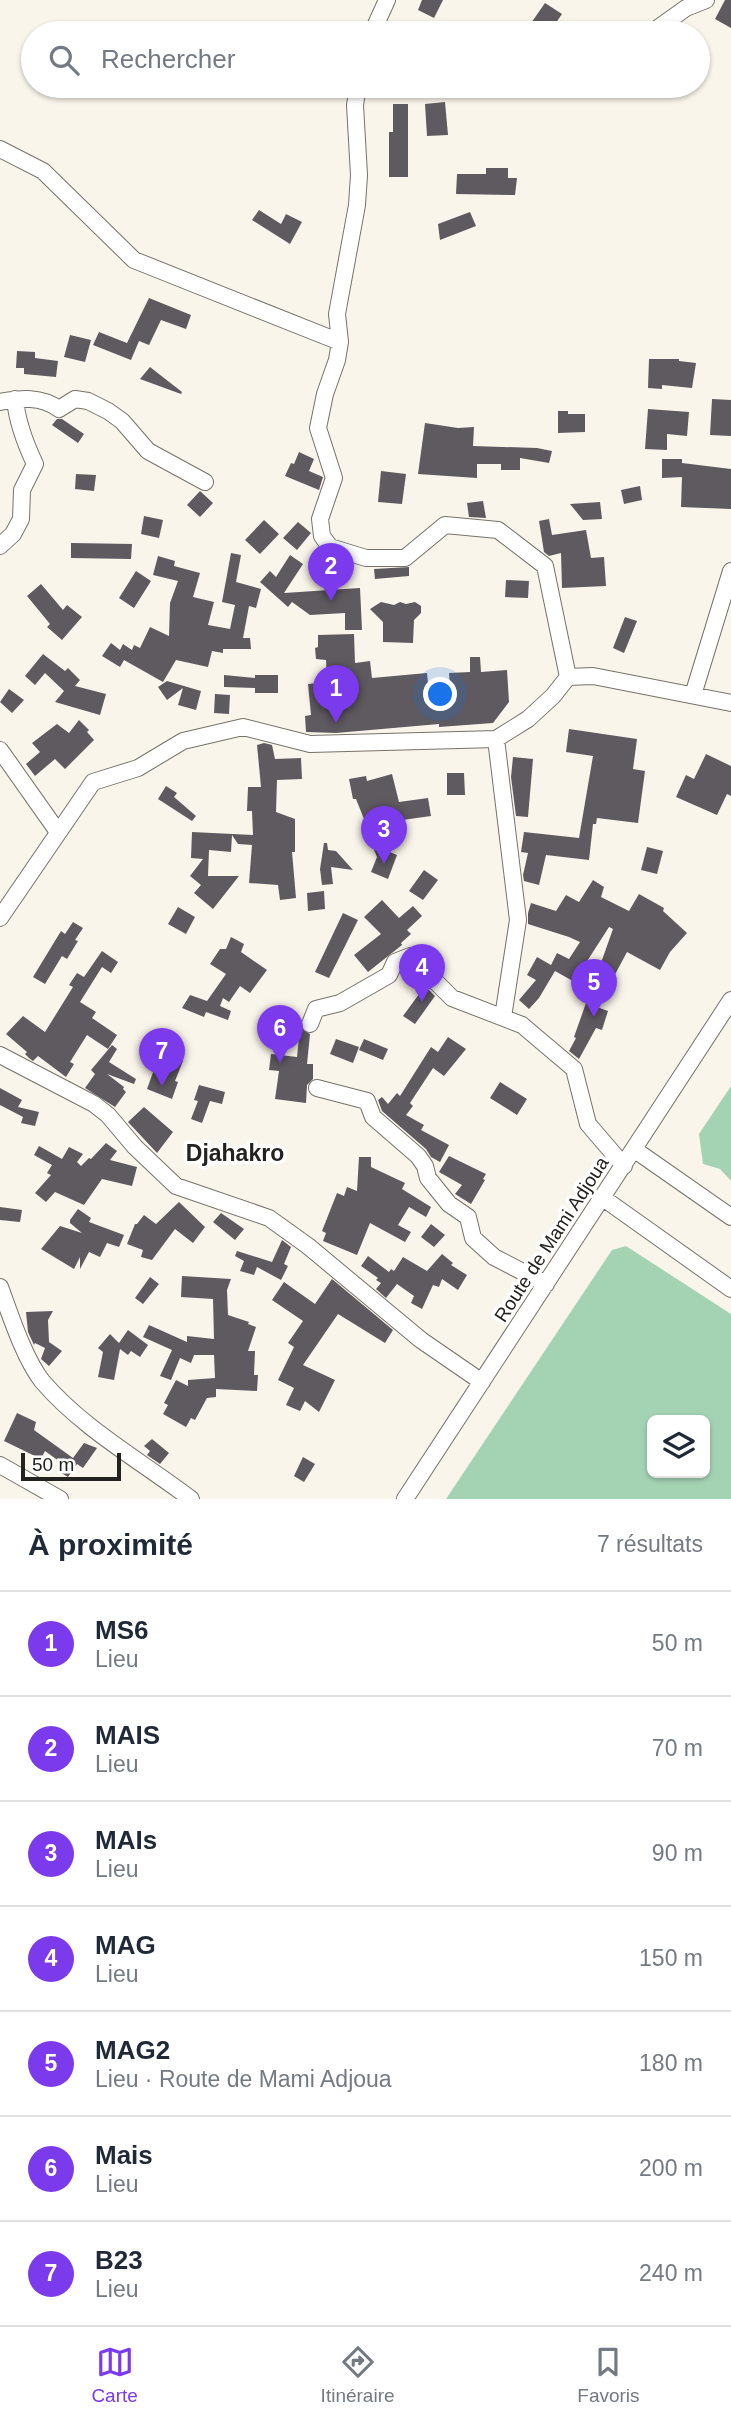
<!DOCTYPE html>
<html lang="fr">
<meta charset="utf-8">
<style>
:root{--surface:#fff;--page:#f6f6f7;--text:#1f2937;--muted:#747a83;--line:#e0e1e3;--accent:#7c3aed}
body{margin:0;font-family:Arial,sans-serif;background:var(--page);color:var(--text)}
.controls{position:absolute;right:21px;bottom:21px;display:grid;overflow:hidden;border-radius:10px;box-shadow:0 2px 5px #0004}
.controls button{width:63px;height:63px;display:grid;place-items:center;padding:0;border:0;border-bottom:2px solid var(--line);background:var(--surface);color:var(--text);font:35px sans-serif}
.scale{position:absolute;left:21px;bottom:18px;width:100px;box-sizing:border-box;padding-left:7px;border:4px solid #23221e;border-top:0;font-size:19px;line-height:24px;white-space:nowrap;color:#23221e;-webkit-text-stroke:5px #fff;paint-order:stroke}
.you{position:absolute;left:441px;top:695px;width:24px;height:24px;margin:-18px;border:5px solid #fff;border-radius:50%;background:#1a73e8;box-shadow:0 0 0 10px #1a73e833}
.badge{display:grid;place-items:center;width:46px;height:46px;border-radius:50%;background:var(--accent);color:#fff;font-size:23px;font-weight:700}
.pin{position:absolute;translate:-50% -58px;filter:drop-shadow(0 2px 4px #0008)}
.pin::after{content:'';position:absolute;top:37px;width:24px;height:21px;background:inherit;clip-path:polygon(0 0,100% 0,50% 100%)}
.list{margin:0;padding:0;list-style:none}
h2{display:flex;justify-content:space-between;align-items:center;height:91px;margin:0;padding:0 28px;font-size:30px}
h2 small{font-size:23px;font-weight:400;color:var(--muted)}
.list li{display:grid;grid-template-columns:46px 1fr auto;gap:21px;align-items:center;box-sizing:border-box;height:105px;padding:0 28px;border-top:2px solid var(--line)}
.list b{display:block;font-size:26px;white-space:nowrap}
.list p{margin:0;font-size:23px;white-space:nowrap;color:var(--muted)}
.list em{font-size:23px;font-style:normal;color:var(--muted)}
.icon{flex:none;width:38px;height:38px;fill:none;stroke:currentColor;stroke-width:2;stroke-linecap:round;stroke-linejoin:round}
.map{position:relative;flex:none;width:731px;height:1499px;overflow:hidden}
.search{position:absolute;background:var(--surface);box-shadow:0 2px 5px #0004;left:21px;right:21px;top:21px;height:77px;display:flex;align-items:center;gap:18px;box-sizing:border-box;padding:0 24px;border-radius:38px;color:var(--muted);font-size:26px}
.sheet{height:826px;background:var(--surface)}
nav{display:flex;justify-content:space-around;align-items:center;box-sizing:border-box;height:98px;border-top:2px solid var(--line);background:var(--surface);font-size:19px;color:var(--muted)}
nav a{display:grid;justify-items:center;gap:4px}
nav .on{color:var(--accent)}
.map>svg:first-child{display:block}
</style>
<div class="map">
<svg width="731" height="1499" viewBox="0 0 731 1499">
<rect width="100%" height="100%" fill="#faf5eb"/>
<path fill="#a4d3b4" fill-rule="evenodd" d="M731,1086V1181L720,1169L703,1164L699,1134Z
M626,1246L731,1314V1499H446L612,1250ZM705,1420V1473H652V1420Z"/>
<path fill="#5f5960" d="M422,0H443L434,18L418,10Z
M725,0H731V28L715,19Z
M545,3L562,14L549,33H540L529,26Z
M445,102L448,135L427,136L425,104Z
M393,104H408V177H389V132H393Z
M486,168H508V178H517L515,195L456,194L457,174H486Z
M259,210L281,224L286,214L302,222L290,244L252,220Z
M470,212L476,226L440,240L438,224Z
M149,298L191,315L186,329L161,320L149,345L139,341L131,360L93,345L99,332L127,343Z
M70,335L91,340L85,362L64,357Z
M17,351L35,352V358L58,361L56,377L24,374V368H16Z
M649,359H679V361L696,363L692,388L662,385V389L648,388Z
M150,367L182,392L181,394L140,379Z
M712,399L731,400V436L710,435Z
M648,409L689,412L687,436L667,434V450L645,449Z
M558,411H568V414H585V432L558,433Z
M57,419H62L84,434L78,443L52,425Z
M425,423L458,428L474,427L473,446L537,448L552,451L549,463L520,458V470H501V464H477V478L418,474Z
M299,452L314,459L309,471L323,477L319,490L285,476L291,463L294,464Z
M662,459H682V463L731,469V509L681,507L682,477L662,478Z
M381,471L406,474L402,504L378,502Z
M76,474L96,475L94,491L75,489Z
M640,486L642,500L624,504L621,490Z
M200,491L213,503L200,517L187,505Z
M483,501L486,518L469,517L467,503Z
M600,502L602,519L583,520L570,504Z
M144,516L163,520L159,538L141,534Z
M549,519L552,535L586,530L591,558L604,557L606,586L562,588L561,553L549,556L544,552L539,521Z
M264,520L279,534L260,554L245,540Z
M298,522L311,533L297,550L283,538Z
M71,543L132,544L131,559L71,558Z
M231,553L241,555L236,582L261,589L256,608L249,606L243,638H250L251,649H223V653L212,651L208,667L176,660L163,682L124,660L120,667L102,656L111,643L120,650L123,644L132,650L134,645L140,648L150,627L169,636L170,603L178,581L153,575L158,556L175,561L174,566L200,573L193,597L214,602L208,625L230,629L235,605L222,602Z
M290,555L303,564L284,593L360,588L362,630H345V613L310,615L292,602L288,607L260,582L270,571L276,577Z
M409,567V576L375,579L374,569Z
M136,571L151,581L134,608L119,598Z
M506,580L529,581L528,598L505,597Z
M41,584L63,610L67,605L82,617L62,640L47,627L50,624L27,596Z
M381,602L394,605L400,602L406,604L415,602L421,606V613L414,620L413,643L383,642V622L370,609Z
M625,617L637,621L624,653L613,648Z
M354,634L355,663L370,661L372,678L427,673L430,704L451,702L449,673L470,672V657H480L481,672L507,670L509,702L493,723L439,727V724L336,733L306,732L305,716L311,715L308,684L327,682L326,660L316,659L315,648L318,647V635Z
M43,654L65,671L68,668L80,680L75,686L106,694L100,715L55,702L64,691L45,673L35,685L25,676Z
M224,675L255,678V675H278V693H255V688L224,687Z
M167,681L201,691L196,710L178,705L183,688L167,700L158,687Z
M9,689L24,700L12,713L0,702Z
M215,694L230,695L229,714L214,713Z
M79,720L89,730L87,732L94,740L65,769L55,759L35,776L26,764L40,752L32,743L57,724L69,733Z
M569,729L637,739L633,769L645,771L638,823L597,818L596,824H593L589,860L546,855L539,885L524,881L523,875L528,853L521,852L524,832L579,838L593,756L566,752Z
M264,743L272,745L275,759L301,758L302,779L277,780L276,812L295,819V852H292L296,898L280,900L278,885L249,883L252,845L238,844L232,835L231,852L209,850L208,876H239L213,909L194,893L201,885L190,876L203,859L191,858L192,832L253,835L252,811H247L248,787H261L257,745Z
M706,754L731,766V796L727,794L717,815L676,797L686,775L694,779Z
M513,757L533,759L528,817L516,816L511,777Z
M447,773H464L465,795H447Z
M392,774L399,802L428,798L431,816L388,822L396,842L370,834L356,799H353L349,779L366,776L367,781Z
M166,786L177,793L174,797L196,816L192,821L158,799Z
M324,843H327L328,850L336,851L353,870L331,867L333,884L322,885L320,869Z
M372,845L397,855L388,879L371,872L377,857Z
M647,847L663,851L657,874L641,870Z
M424,870L438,880L423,900L409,891Z
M593,880L604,887L601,897L629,911L639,894L664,908L663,911L687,933L670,952L660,970L627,952L611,982L597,974L613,929L609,927L575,980H571L555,971L539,998L529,1009L519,1000L536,980L527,975L537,957L551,965L557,953L569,959L580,942L569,937L528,924V913L531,903L556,911L566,895L579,902Z
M324,891L325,909L308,911L307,893Z
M382,900L399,918L413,906L422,916L407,930L411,934L401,943L402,945L368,972L354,955L381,934L364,917Z
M178,907L195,917L186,934L168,924Z
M343,913L358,920L329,978L315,972Z
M73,922L83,928L75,940L78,941L67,959L62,956L45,984L33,977L61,931L65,934Z
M231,937L244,944L241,952L267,970L250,993L240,986L229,1002L223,998L220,1006L231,1011L228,1020L206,1012L204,1017L182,1008L190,995L207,1001L226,974L210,964L220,949H226Z
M102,951L118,962L111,973L102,967L80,1002L96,1012L92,1018L117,1035L108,1049L87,1035L70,1062L74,1064L66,1077L38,1056L33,1061L29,1058L25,1054L27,1052L6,1034L23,1016L45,1032L73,987L69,985L77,973L84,977Z
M425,986L435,996L415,1024L403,1016Z
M586,1003L608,1011L602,1030L596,1028L579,1059L569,1051L576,1038L574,1037Z
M300,1028L310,1034L307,1064H313V1079L307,1085L306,1103L275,1099L279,1071L269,1070L271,1054L297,1057Z
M448,1037L466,1049L444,1076L433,1068L410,1103L413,1106L406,1115L424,1125L421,1130L449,1145L440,1162L431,1157L426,1149L382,1111L378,1100L382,1097L388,1104L397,1093L400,1096L431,1047L438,1052Z
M336,1039L359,1047L353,1063L330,1054Z
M364,1039L388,1049L383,1060L359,1050Z
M112,1045L117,1049L109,1062L136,1079L134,1084L107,1074L124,1087L123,1089L126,1092L115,1107L85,1088L95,1074L91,1070Z
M160,1053L183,1061L175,1081L178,1082L172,1099L147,1089Z
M500,1082L527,1099L517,1115L490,1098Z
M199,1085L225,1092L222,1104L210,1101L202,1123L191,1119L198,1101L194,1100Z
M0,1088L22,1100L18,1107L39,1112L35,1126L21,1123L23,1117L0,1105Z
M144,1107L173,1132L157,1153L128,1122Z
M106,1143L117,1151L110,1160L137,1167L132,1186L102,1179L84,1205L55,1192L46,1202L35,1193L51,1175L47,1173L52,1165L34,1155L39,1146L62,1159L69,1147L83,1154L77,1162L81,1166L89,1158L91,1159Z
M449,1156L486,1174L483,1179L485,1180L471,1204L455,1194L462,1185L439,1172Z
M359,1157H371V1167L405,1183L402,1189L431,1207L426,1217L409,1207L398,1225L411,1232L405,1242L370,1223L357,1255L323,1241L326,1233L322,1231L337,1193L344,1196L347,1187L357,1191Z
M179,1202L205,1227L193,1243L175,1229L152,1260L141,1257L143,1250L127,1244L135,1224H137L144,1215L156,1224Z
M0,1207L22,1210L20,1222L0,1220Z
M78,1209L91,1218L89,1222L124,1235L119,1247L107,1243L100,1257L89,1252L80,1269V1257L74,1269L41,1249L60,1226L82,1233L70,1223V1220Z
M221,1213L244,1229L235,1240L213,1222Z
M431,1224L445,1235L434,1247L421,1237Z
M282,1240L291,1247L284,1264L288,1266L281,1280L257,1267L254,1275L240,1271L244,1261L235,1256L237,1251L272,1262Z
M442,1254L453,1263L451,1265L467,1275L458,1290L442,1279L439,1287L433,1285L422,1309L411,1303L414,1296L397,1284L386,1298L376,1289L381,1283L376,1280L378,1278L361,1266L368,1256L389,1272L391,1269L394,1271L403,1257L427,1271Z
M182,1276L231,1279L227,1290L228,1315L249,1322L248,1324L256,1327L248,1351H255L254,1375H258L257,1391L216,1389V1397L207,1398L195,1420L191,1418L186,1427L163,1414L168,1405L164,1403L176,1380L188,1386V1380L215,1378L214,1355H194L191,1363L180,1358L171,1380L160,1376L172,1350L143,1337L149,1325L187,1342V1336L214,1339L213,1299L181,1297Z
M150,1277L159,1284L143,1304L135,1298Z
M332,1279L393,1330L385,1343L338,1314L303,1365L335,1380L319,1412L305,1401L300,1411L286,1405L294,1388L278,1380L294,1347L288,1343L303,1321L272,1300L284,1282L315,1304Z
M53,1311L48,1320L49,1342L62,1351L49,1366L41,1359L45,1348L35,1343L34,1345L28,1332L26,1312Z
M128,1330L148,1345L140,1357L131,1351L128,1355L120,1349L114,1380L98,1377L103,1352L98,1348L110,1334L119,1343Z
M17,1413L36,1422L34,1430L73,1458L84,1443L97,1448L83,1468L77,1464L68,1477L58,1471L63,1464L45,1451L41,1459L4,1441Z
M152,1439L169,1453L160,1464L147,1455L150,1451L144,1446Z
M303,1457L315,1464L304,1482L294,1476Z"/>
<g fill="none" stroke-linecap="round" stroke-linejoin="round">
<g stroke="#767269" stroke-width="18">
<path id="minor" d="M372,33L387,0
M651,33L686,8L706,0
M358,86L355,105L359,175L357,205L337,314L340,342L337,360L325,394L318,428L334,478L320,519L322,536L330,547L366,558H405L445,525L498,530L545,566L568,677
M0,149L43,171L134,260L340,342
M0,402C21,398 41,396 59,409L75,399L88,401L108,411L122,421L148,451L205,482
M0,546L13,534L21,519L22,490L35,464C25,443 17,422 15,399
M693,695L731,571
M496,739L518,920L503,1017
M0,750L58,832
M0,918L93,782L138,768L183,741L243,727L310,744L496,739L528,719L553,696L568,677L593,676L731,703
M310,1024L316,1009L340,1003L389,975L395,962L410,956L452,998L522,1025L574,1069L588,1124L624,1166
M0,1055L94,1104L108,1115L135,1147L176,1186L269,1218L308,1246L421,1340L482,1382
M317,1088L367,1101L373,1117L418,1156L425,1166L428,1178L449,1204L468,1217L473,1238L494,1257L546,1284
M635,1150L731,1217
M603,1198L731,1289
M0,1287C10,1314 24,1358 42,1381C83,1429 141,1461 191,1499
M0,1465L60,1499
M405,1499L731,1000"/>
</g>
<use href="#minor" stroke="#fff" stroke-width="16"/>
</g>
<g text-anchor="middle" stroke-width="7" stroke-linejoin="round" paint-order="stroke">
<g font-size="19" fill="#23221e" stroke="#fff">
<text transform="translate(551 1239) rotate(-57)" y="7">Route de Mami Adjoua</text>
</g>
<g font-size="23" font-weight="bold" fill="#23221e" stroke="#fff">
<text x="235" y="1161">Djahakro</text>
</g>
</g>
</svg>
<div class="controls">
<button><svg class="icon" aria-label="layers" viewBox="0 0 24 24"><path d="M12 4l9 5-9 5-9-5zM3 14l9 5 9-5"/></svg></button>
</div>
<div class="scale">50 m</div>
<div class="you"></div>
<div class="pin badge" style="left:336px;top:723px">1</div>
<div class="pin badge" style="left:331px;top:601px">2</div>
<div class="pin badge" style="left:384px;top:864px">3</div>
<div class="pin badge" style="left:422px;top:1002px">4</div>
<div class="pin badge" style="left:594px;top:1017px">5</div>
<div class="pin badge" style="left:280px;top:1063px">6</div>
<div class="pin badge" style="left:162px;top:1086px">7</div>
<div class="search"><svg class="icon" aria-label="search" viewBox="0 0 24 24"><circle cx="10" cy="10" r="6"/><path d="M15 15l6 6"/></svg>Rechercher</div>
</div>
<section class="sheet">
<h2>À proximité<small>7 résultats</small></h2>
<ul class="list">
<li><span class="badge">1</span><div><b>MS6</b><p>Lieu</p></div><em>50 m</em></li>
<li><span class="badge">2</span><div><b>MAIS</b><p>Lieu</p></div><em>70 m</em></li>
<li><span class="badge">3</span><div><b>MAIs</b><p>Lieu</p></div><em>90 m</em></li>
<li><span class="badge">4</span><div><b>MAG</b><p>Lieu</p></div><em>150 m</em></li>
<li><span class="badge">5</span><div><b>MAG2</b><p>Lieu · Route de Mami Adjoua</p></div><em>180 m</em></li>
<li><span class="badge">6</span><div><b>Mais</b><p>Lieu</p></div><em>200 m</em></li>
<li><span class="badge">7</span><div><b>B23</b><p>Lieu</p></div><em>240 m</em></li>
</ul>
</section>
<nav>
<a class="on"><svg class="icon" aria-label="map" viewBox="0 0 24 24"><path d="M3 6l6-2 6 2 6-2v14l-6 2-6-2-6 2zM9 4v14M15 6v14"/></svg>Carte</a>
<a><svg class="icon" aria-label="directions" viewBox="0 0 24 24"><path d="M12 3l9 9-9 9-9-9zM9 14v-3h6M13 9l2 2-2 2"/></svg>Itinéraire</a>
<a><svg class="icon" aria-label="saved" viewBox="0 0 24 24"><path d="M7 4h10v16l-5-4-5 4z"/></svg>Favoris</a>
</nav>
